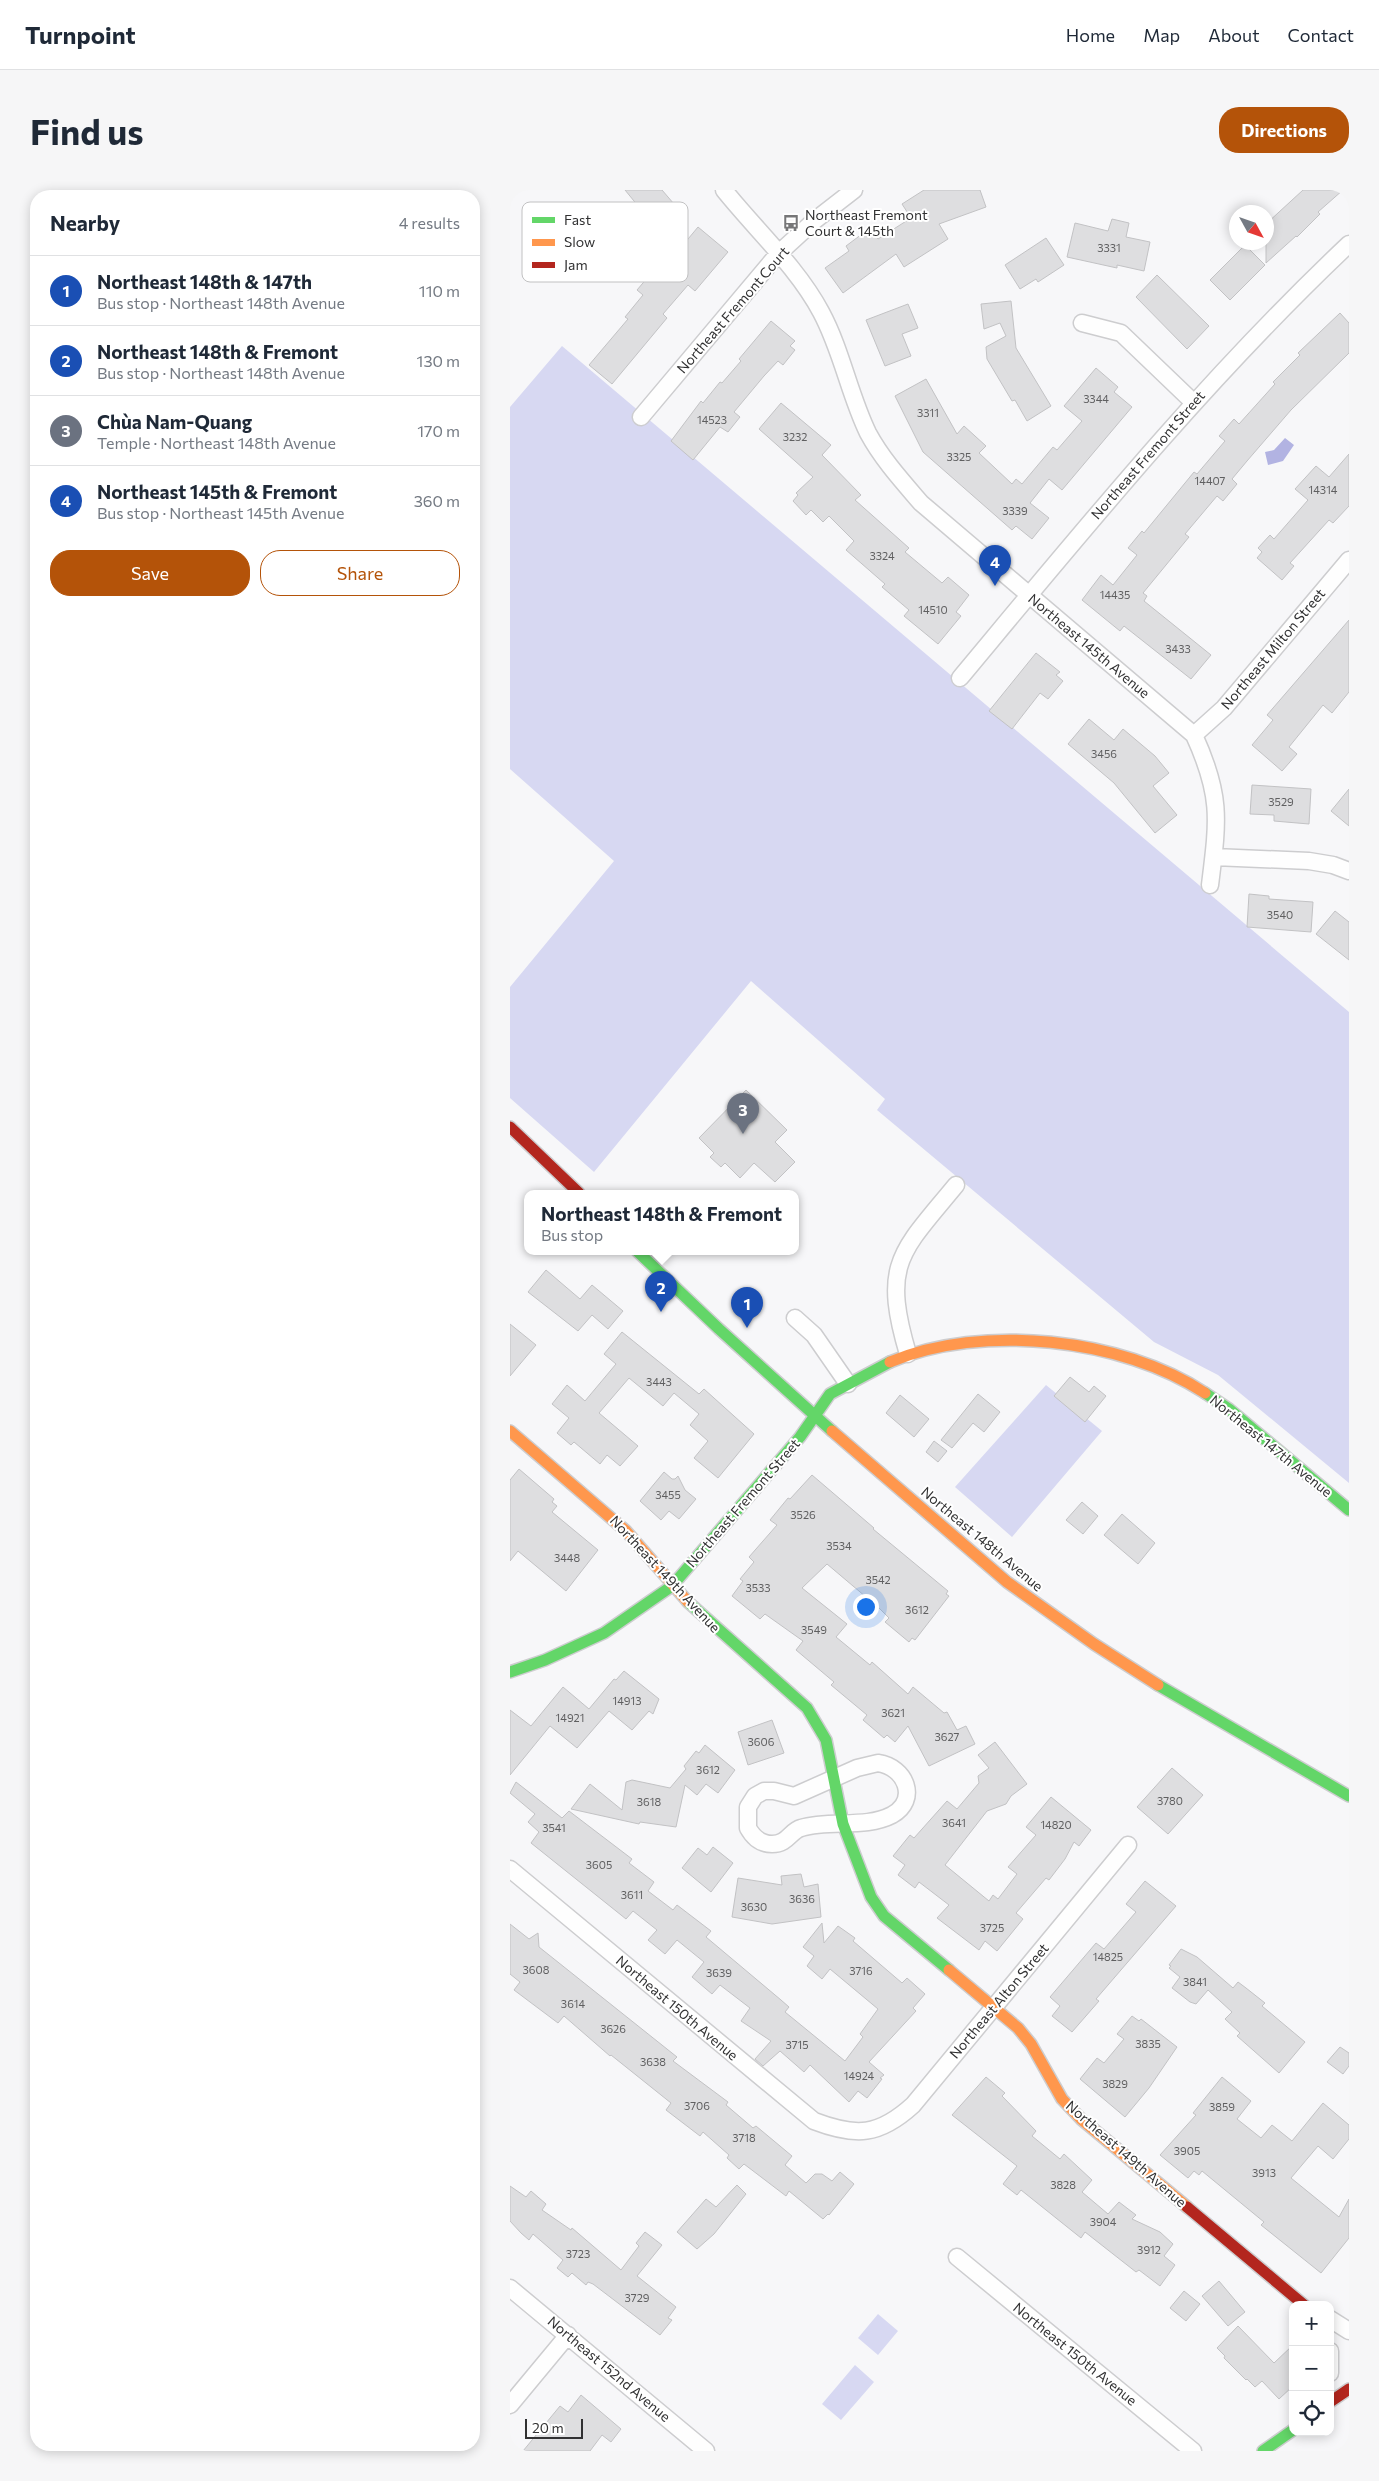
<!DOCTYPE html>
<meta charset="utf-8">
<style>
:root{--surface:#fff;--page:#f6f6f7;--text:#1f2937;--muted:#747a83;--line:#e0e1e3;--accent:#b45309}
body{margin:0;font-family:Commissioner,sans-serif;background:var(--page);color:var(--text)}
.controls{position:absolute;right:15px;bottom:15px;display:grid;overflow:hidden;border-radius:10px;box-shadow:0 2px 12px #0003}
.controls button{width:45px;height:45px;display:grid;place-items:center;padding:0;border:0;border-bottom:1px solid var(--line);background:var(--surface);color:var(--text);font:25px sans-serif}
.compass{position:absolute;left:719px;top:15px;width:45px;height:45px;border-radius:50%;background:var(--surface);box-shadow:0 2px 12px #0003;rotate:130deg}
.scale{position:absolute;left:15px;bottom:12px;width:58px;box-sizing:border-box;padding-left:5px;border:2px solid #313132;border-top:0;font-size:14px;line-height:18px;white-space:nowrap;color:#313132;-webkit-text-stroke:4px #fff;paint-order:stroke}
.you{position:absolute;left:355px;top:1416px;width:18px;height:18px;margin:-12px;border:4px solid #fff;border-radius:50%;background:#1a73e8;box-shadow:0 0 0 8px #1a73e833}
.badge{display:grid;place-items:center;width:32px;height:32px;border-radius:50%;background:var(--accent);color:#fff;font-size:16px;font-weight:700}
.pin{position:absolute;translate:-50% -41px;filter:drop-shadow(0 1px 2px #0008)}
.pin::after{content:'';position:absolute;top:26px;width:18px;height:15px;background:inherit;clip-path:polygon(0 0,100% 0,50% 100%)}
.popup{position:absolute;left:14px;top:1000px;width:275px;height:65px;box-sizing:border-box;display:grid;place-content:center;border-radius:10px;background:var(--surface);filter:drop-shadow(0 1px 4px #0005);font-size:16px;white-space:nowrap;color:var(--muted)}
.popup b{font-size:19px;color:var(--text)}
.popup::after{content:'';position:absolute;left:50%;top:100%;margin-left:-10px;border:10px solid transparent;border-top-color:var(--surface)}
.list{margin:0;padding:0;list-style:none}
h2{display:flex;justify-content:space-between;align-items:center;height:65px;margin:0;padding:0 20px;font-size:21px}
h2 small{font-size:16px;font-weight:400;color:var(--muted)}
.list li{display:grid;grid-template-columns:32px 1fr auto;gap:15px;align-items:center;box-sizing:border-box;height:70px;padding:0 20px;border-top:1px solid var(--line)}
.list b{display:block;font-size:19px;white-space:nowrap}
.list p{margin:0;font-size:16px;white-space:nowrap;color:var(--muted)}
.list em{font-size:16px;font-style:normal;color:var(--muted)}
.actions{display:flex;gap:10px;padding:15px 20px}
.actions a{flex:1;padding:11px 0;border:1px solid var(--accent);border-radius:20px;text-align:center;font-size:18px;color:var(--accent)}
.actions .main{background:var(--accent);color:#fff}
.icon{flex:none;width:28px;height:28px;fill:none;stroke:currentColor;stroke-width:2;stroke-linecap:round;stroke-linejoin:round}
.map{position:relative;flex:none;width:839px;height:2261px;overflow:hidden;border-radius:20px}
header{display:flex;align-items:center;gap:30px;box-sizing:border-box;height:70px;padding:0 25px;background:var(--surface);border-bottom:1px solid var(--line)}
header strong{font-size:24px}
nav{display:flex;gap:28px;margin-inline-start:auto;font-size:18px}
.intro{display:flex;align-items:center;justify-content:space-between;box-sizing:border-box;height:120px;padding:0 30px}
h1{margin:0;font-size:35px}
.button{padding:12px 22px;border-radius:20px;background:var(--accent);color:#fff;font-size:18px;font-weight:700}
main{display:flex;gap:30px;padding:0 30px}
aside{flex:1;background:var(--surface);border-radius:20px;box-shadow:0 2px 12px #0003}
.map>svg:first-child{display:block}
</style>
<header>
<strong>Turnpoint</strong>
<nav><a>Home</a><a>Map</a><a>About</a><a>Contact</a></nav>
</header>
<div class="intro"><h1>Find us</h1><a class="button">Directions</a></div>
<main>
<aside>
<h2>Nearby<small>4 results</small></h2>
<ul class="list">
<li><span class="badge" style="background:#1a4fb4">1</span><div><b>Northeast 148th &amp; 147th</b><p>Bus stop · Northeast 148th Avenue</p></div><em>110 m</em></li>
<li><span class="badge" style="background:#1a4fb4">2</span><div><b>Northeast 148th &amp; Fremont</b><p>Bus stop · Northeast 148th Avenue</p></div><em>130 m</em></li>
<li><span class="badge" style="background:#6b7280">3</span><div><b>Chùa Nam-Quang</b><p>Temple · Northeast 148th Avenue</p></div><em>170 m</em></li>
<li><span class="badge" style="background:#1a4fb4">4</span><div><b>Northeast 145th &amp; Fremont</b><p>Bus stop · Northeast 145th Avenue</p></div><em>360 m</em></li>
</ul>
<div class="actions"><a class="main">Save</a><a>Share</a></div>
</aside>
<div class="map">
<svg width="839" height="2261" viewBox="0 0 839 2261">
<rect width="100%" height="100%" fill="#f7f7f9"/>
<path fill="#d7d8f2" d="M52,156L839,822V1293L708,1185L644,1152L367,920L375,909L241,791L84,982L0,908V797L104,671L0,579V217Z
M536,1195L592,1241L502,1347L445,1297Z
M368,2124L388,2141L368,2165L348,2148Z
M345,2175L364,2192L331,2230L312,2214Z"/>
<path fill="#b2b3e2" d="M775,248L784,255L773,271L758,275L755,262L764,260Z"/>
<path fill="#dedee0" stroke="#c2c2c4" d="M115,0H152L170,21L141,45L126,27L133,22Z
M414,0H470L476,17L429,34L438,49L394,77L386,64L333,103L315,78L339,61L336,56L360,38L368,49L401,28L392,14Z
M793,0H833L808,22L810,24L787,47L786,46L756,73V34Z
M602,29L619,33L616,47L640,52L634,81L607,75V78L557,67L565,33L598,41Z
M188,37L218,62L185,101L178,95L153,124L157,128L102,194L79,175L118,129L115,127L133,105L127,100L144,80L149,84Z
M536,48L554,75L528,92L526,89L510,99L495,75Z
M735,55L755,75L720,110L700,90Z
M647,85L699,136L677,159L626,107Z
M501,111L506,158L541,216L517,231L505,210L502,211L477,169L476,157L496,146L490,133L474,139L471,114Z
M398,114L408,138L392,144L401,166L375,176L356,130Z
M830,123L839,133V163L781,220L737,271L722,289L727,294L713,311L707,306L675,344L679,347L633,403L637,406L634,411L701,465L681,489L614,436L610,441L572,410L591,385L603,395L627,365L618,358L632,341L634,343L684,282L687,284L715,251L709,246L724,229L729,234L765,194L763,192L790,165L788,163Z
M261,131L285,151L280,156L285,160L273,175L268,171L254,186L224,222L230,227L218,242L210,237L183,270L161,251L191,211L193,213L210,192L212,193L231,171L229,169Z
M586,178L608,197L604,202L622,217L552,300L539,289L520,313L539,328L522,349L506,336L502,340L413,262L385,206L416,189L447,244L454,236L476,256L469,263L502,294L506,289L512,294L543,257L547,260L572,231L554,216Z
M271,213L321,255L312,265L351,305L345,310L399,358L395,362L432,393L438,387L459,405L446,422L451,426L428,454L394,426L399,420L372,397L375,394L336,360L344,351L319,326L313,332L301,320L296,325L283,311L288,305L286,303L303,287L249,239Z
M839,264V316L823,333L819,330L780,373L784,376L772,390L747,368L752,362L748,358L760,345L764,349L798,310L785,299L806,276L819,287Z
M839,430V502L822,523L813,515L779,557L787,564L772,581L742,555L763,530L757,525Z
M526,463L550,482L546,485L553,491L538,509L530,503L502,539L479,521Z
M579,529L604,550L613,539L645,566L659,583L643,596L667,625L645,643L604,593L558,554Z
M742,595L801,599L799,634L764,631V625L740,624Z
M839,599V636L821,621Z
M739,704L759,706V709L803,712L801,742L737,737Z
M825,721L839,732V770L806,744Z
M236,900L277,940L265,952L285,972L265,992L244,973L230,988L215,973L211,977L200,967L204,963L189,948Z
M36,1080L70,1109L82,1095L113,1121L98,1139L82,1125L68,1141L18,1102Z
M0,1134L26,1155L0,1186Z
M112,1142L189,1204L194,1199L244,1244L208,1288L184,1268L198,1251L180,1235L189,1224L164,1203L153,1216L119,1188L89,1223L128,1256L110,1276L97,1265L90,1274L64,1252L61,1255L47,1243L59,1228L42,1214L57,1195L75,1211L106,1174L94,1164Z
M560,1187L579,1202L584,1196L596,1206L575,1232L544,1206Z
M468,1204L490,1222L474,1242L463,1233L442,1258L431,1250Z
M390,1205L419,1229L404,1247L376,1223Z
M424,1251L437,1261L428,1272L416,1262Z
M9,1279L44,1309L42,1312L47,1316L42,1322L88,1360L56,1401L8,1361L0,1371V1290Z
M154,1282L162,1289H165L168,1286L175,1300L186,1309L169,1329L159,1321L151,1330L130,1311Z
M302,1285L364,1338L363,1339L438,1401L436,1404L439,1406L405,1450L402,1448L399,1452L375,1432L379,1428L369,1418L317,1374L292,1398L337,1434L326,1447L360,1475L362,1472L398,1504L403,1497L434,1523L437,1522L447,1540L456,1536L465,1554L419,1576L398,1536L385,1552L377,1545L374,1548L353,1530L357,1525L321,1495L324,1492L286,1460L293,1451L255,1424L250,1429L222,1406L233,1391L230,1389L244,1372L239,1367L267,1335L260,1330L278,1308L280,1309Z
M572,1312L588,1326L573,1344L556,1330Z
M612,1324L645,1353L628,1374L594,1345Z
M114,1481L149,1509L143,1524L139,1521L122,1540L99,1521L67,1558L40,1536L0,1585V1520L21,1536L53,1497L79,1519L104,1489L106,1490Z
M262,1530L274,1563L238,1575L228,1542Z
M485,1552L517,1594L501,1606L496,1614L477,1621L435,1675L479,1711L483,1705L488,1709L507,1684L498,1677L526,1645L516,1637L541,1607L581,1640L569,1656L564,1652L555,1669L539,1690L536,1688L506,1723L513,1729L487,1761L475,1751L469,1760L427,1728L439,1715L409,1692L405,1698L388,1685L395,1675L383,1666L400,1645L404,1648L437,1611L447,1619L469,1593L468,1586L479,1578L468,1565Z
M195,1555L225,1580L208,1603L196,1594L187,1605L175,1595L166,1637L130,1632L129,1634L61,1619L80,1594L112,1620L116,1592L122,1590L160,1598L176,1579L174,1576L186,1561L189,1563Z
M662,1578L693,1605L658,1644L627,1617Z
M6,1592L52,1628L59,1621L122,1669L119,1673L144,1692L138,1701L163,1720L167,1715L201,1741L196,1747L271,1810L279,1817L275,1822L335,1871L353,1847L350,1844L368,1819L320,1779L312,1789L297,1776L304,1766L293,1757L312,1733L314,1753L328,1736L345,1748L343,1751L392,1793L397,1788L415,1804L403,1818L406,1821L359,1872L374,1885L370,1888L372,1889L357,1908L348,1901L339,1912L300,1875L294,1882L270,1861L253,1876L245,1869L261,1851L231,1831L240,1818L210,1795L202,1804L182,1787L194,1772L167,1750L155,1764L138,1750L147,1740L123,1721L116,1729L21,1653L29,1642L18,1632L25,1624L0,1603Z
M203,1657L223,1673L201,1702L172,1678L188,1658L197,1665Z
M291,1684L294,1697L308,1694L311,1727L262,1734L222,1727L228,1688L272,1695L271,1686Z
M635,1691L666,1716L586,1809L589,1811L562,1842L542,1826L550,1816L540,1807L586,1753L594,1759L626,1722L616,1714Z
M0,1734L19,1749L28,1743L29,1757L167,1867L163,1871L218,1912L216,1915L243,1938L246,1936L282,1966L275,1975L296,1993L305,1984H312L322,1991L330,1982L344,1994L319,2025L318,2024L313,2029L279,2001L276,2006L234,1974L229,1979L217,1968L219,1965L193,1942L190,1946L156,1920L161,1913L101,1865L100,1866L54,1826L48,1833L4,1800L10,1792L0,1784Z
M671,1759L687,1767L723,1798L728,1792L736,1798L755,1813L752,1816L795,1852L769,1883L727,1846L730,1843L715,1829L722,1822L698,1800L686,1814L680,1812L662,1798L670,1787L659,1778L661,1776L659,1775Z
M622,1826L629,1831L631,1829L667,1857L639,1898L615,1927L570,1889L587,1868L594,1873L614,1849L607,1844Z
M830,1857L839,1863V1876L833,1884L817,1872Z
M476,1887L495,1903L492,1906L526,1941L522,1946L550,1969L554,1964L582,1990L572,2002L598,2024L609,2012L626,2025L622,2029L650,2042L663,2054L654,2066L665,2075L650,2096L629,2080L626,2082L575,2042L571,2048L511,2000L507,2005L493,1994L507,1976L442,1925Z
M712,1887L741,1911L727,1929L751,1948L762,1935L782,1951L813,1913L839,1935V1949L823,1969L808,1956L781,1988L829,2027L839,2009V2048L811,2083L751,2035L754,2032L692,1981L689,1985L684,1981L678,1988L650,1965L686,1925L683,1923Z
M227,1995L236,2004L204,2044L187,2059L167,2042L196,2009L206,2017Z
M0,1996L16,2007L21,2001L36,2014L32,2020L61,2040L62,2038L111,2080L129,2056L126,2053L135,2042L152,2055L127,2086L166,2117L158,2128L162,2130L150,2145L83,2094L78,2092L76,2095L62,2083L58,2087L47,2078L53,2070L23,2044L19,2050L11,2043L0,2031Z
M709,2091L735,2122L718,2136L692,2106Z
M674,2101L690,2114L676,2131L660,2118Z
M728,2136L764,2173L783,2155V2196L769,2209L752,2191L745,2197L737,2189L736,2190L714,2168L715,2166L707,2158Z
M71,2205L111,2239L101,2252L92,2245L80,2261H13L50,2216L58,2222Z"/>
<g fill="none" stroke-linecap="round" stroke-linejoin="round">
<g stroke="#cdcdcf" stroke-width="19">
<path id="street" d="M214,0C246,40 287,77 311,122C332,161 339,204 358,243C372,269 392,291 411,313L684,545C712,606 708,630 700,695
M572,133L611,143L683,212
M131,227L268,64L304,31L344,0
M450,488C575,338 697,188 839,54
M684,545L714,518L839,370
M704,667L799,671L823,675L839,681
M285,1128L304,1145L338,1194
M398,1164C371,1073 391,1062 446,995
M368,1573C396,1577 409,1610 382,1625C355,1639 320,1629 291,1638C280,1641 278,1654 262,1654C251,1654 243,1647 238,1638V1617L245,1606L254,1601H264L284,1606L347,1578Z
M0,1679L304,1931C346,1947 369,1946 403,1915L618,1655
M447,2067L683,2261
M0,2098L196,2261
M820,2129L839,2141
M820,2161V2183
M0,2215L58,2145"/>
</g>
<g stroke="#cdcdcf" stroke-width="14">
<path id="fast" d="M127,1061L209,1139L322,1241
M695,1203L719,1219L839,1320
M178,1412L297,1518L316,1550L333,1634L361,1707L374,1726L439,1780
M0,1482L35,1470L94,1443L162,1396L290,1247L320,1204L380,1172
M648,1495L839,1606
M753,2261L783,2240"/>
</g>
<g stroke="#cdcdcf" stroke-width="14">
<path id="slow" d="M380,1172C472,1133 612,1148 695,1203
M0,1241L116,1341L178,1412
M322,1241L497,1392L584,1454L648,1495
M439,1780L508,1838L521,1854L552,1909L571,1929L677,2017"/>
</g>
<g stroke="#cdcdcf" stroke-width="14">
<path id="jam" d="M0,937L69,1003
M677,2017L794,2115
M820,2212L839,2199"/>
</g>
<use href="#street" stroke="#fefefe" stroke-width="16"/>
<use href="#fast" stroke="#63d668" stroke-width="11"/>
<use href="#slow" stroke="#ff974d" stroke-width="11"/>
<use href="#jam" stroke="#b3261e" stroke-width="11"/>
</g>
<defs>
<g id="bus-bare" transform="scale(1.35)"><path d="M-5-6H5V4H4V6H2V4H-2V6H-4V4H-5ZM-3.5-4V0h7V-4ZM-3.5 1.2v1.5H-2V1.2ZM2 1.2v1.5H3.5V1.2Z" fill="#767678" stroke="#fff" stroke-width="2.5" paint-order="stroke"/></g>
</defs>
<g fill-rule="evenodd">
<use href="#bus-bare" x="281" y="33"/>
</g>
<g text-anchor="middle" stroke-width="4" stroke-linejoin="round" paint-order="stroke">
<g font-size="11" fill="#5f5f60">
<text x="599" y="62">3331</text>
<text x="586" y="213">3344</text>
<text x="418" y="227">3311</text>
<text x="202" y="234">14523</text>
<text x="285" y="251">3232</text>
<text x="449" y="271">3325</text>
<text x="700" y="295">14407</text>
<text x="813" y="304">14314</text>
<text x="505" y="325">3339</text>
<text x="372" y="370">3324</text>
<text x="605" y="409">14435</text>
<text x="423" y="424">14510</text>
<text x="668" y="463">3433</text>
<text x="594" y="568">3456</text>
<text x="771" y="616">3529</text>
<text x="770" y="729">3540</text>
<text x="149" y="1196">3443</text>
<text x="158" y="1309">3455</text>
<text x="293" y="1329">3526</text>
<text x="329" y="1360">3534</text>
<text x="57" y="1372">3448</text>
<text x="368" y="1394">3542</text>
<text x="248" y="1402">3533</text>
<text x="407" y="1424">3612</text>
<text x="304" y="1444">3549</text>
<text x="117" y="1515">14913</text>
<text x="383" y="1527">3621</text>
<text x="60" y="1532">14921</text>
<text x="437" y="1551">3627</text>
<text x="251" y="1556">3606</text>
<text x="198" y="1584">3612</text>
<text x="660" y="1615">3780</text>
<text x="139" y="1616">3618</text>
<text x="444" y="1637">3641</text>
<text x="546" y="1639">14820</text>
<text x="44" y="1642">3541</text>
<text x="89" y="1679">3605</text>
<text x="122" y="1709">3611</text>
<text x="292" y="1713">3636</text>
<text x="244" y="1721">3630</text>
<text x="482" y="1742">3725</text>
<text x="598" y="1771">14825</text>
<text x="26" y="1784">3608</text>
<text x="351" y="1785">3716</text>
<text x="209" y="1787">3639</text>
<text x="685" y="1796">3841</text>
<text x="63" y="1818">3614</text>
<text x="103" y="1843">3626</text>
<text x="638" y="1858">3835</text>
<text x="287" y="1859">3715</text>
<text x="143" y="1876">3638</text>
<text x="349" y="1890">14924</text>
<text x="605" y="1898">3829</text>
<text x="187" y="1920">3706</text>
<text x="712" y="1921">3859</text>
<text x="234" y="1952">3718</text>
<text x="677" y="1965">3905</text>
<text x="754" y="1987">3913</text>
<text x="553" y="1999">3828</text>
<text x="593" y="2036">3904</text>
<text x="639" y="2064">3912</text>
<text x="68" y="2068">3723</text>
<text x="127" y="2112">3729</text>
</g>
<g font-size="14" fill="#313132" stroke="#fff" text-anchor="start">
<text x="295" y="30">Northeast Fremont<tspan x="295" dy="16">Court &amp; 145th</tspan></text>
</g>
<g font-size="14" fill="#313132" stroke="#fff">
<text transform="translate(223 120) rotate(-49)" y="5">Northeast Fremont Court</text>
<text transform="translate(638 265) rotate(-49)" y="5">Northeast Fremont Street</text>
<text transform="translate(579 456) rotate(40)" y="5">Northeast 145th Avenue</text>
<text transform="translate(763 459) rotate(-50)" y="5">Northeast Milton Street</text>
<text transform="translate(761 1256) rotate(39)" y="5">Northeast 147th Avenue</text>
<text transform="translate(233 1313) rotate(-49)" y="5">Northeast Fremont Street</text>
<text transform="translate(472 1349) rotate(40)" y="5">Northeast 148th Avenue</text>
<text transform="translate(155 1384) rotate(47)" y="5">Northeast 149th Avenue</text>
<text transform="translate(489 1811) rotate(-50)" y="5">Northeast Alton Street</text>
<text transform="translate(167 1818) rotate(40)" y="5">Northeast 150th Avenue</text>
<text transform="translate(616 1964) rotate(41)" y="5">Northeast 149th Avenue</text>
<text transform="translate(565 2164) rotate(39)" y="5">Northeast 150th Avenue</text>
<text transform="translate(99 2179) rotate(40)" y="5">Northeast 152nd Avenue</text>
</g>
</g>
<rect x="12" y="12" width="166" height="80" rx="8" fill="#fff" stroke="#c1c1c2" stroke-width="1"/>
<rect x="22" y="27" width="23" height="6" fill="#63d668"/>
<rect x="22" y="49" width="23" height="7" fill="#ff974d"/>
<rect x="22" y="72" width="23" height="6" fill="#b3261e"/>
<g font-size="14" fill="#313132">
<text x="54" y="35">Fast</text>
<text x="54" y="57">Slow</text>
<text x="54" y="80">Jam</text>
</g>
</svg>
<div class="controls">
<button>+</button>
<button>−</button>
<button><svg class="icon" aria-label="locate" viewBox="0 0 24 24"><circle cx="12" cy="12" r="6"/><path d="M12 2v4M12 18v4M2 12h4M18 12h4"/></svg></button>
</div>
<svg class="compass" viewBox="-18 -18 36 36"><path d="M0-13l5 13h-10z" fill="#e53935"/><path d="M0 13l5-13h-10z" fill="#747a83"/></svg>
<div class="scale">20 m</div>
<div class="you"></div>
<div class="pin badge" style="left:237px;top:1138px;background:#1a4fb4">1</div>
<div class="pin badge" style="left:151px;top:1122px;background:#1a4fb4">2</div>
<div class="popup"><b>Northeast 148th &amp; Fremont</b>Bus stop</div>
<div class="pin badge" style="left:233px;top:944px;background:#6b7280">3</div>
<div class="pin badge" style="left:485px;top:396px;background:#1a4fb4">4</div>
</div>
</main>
